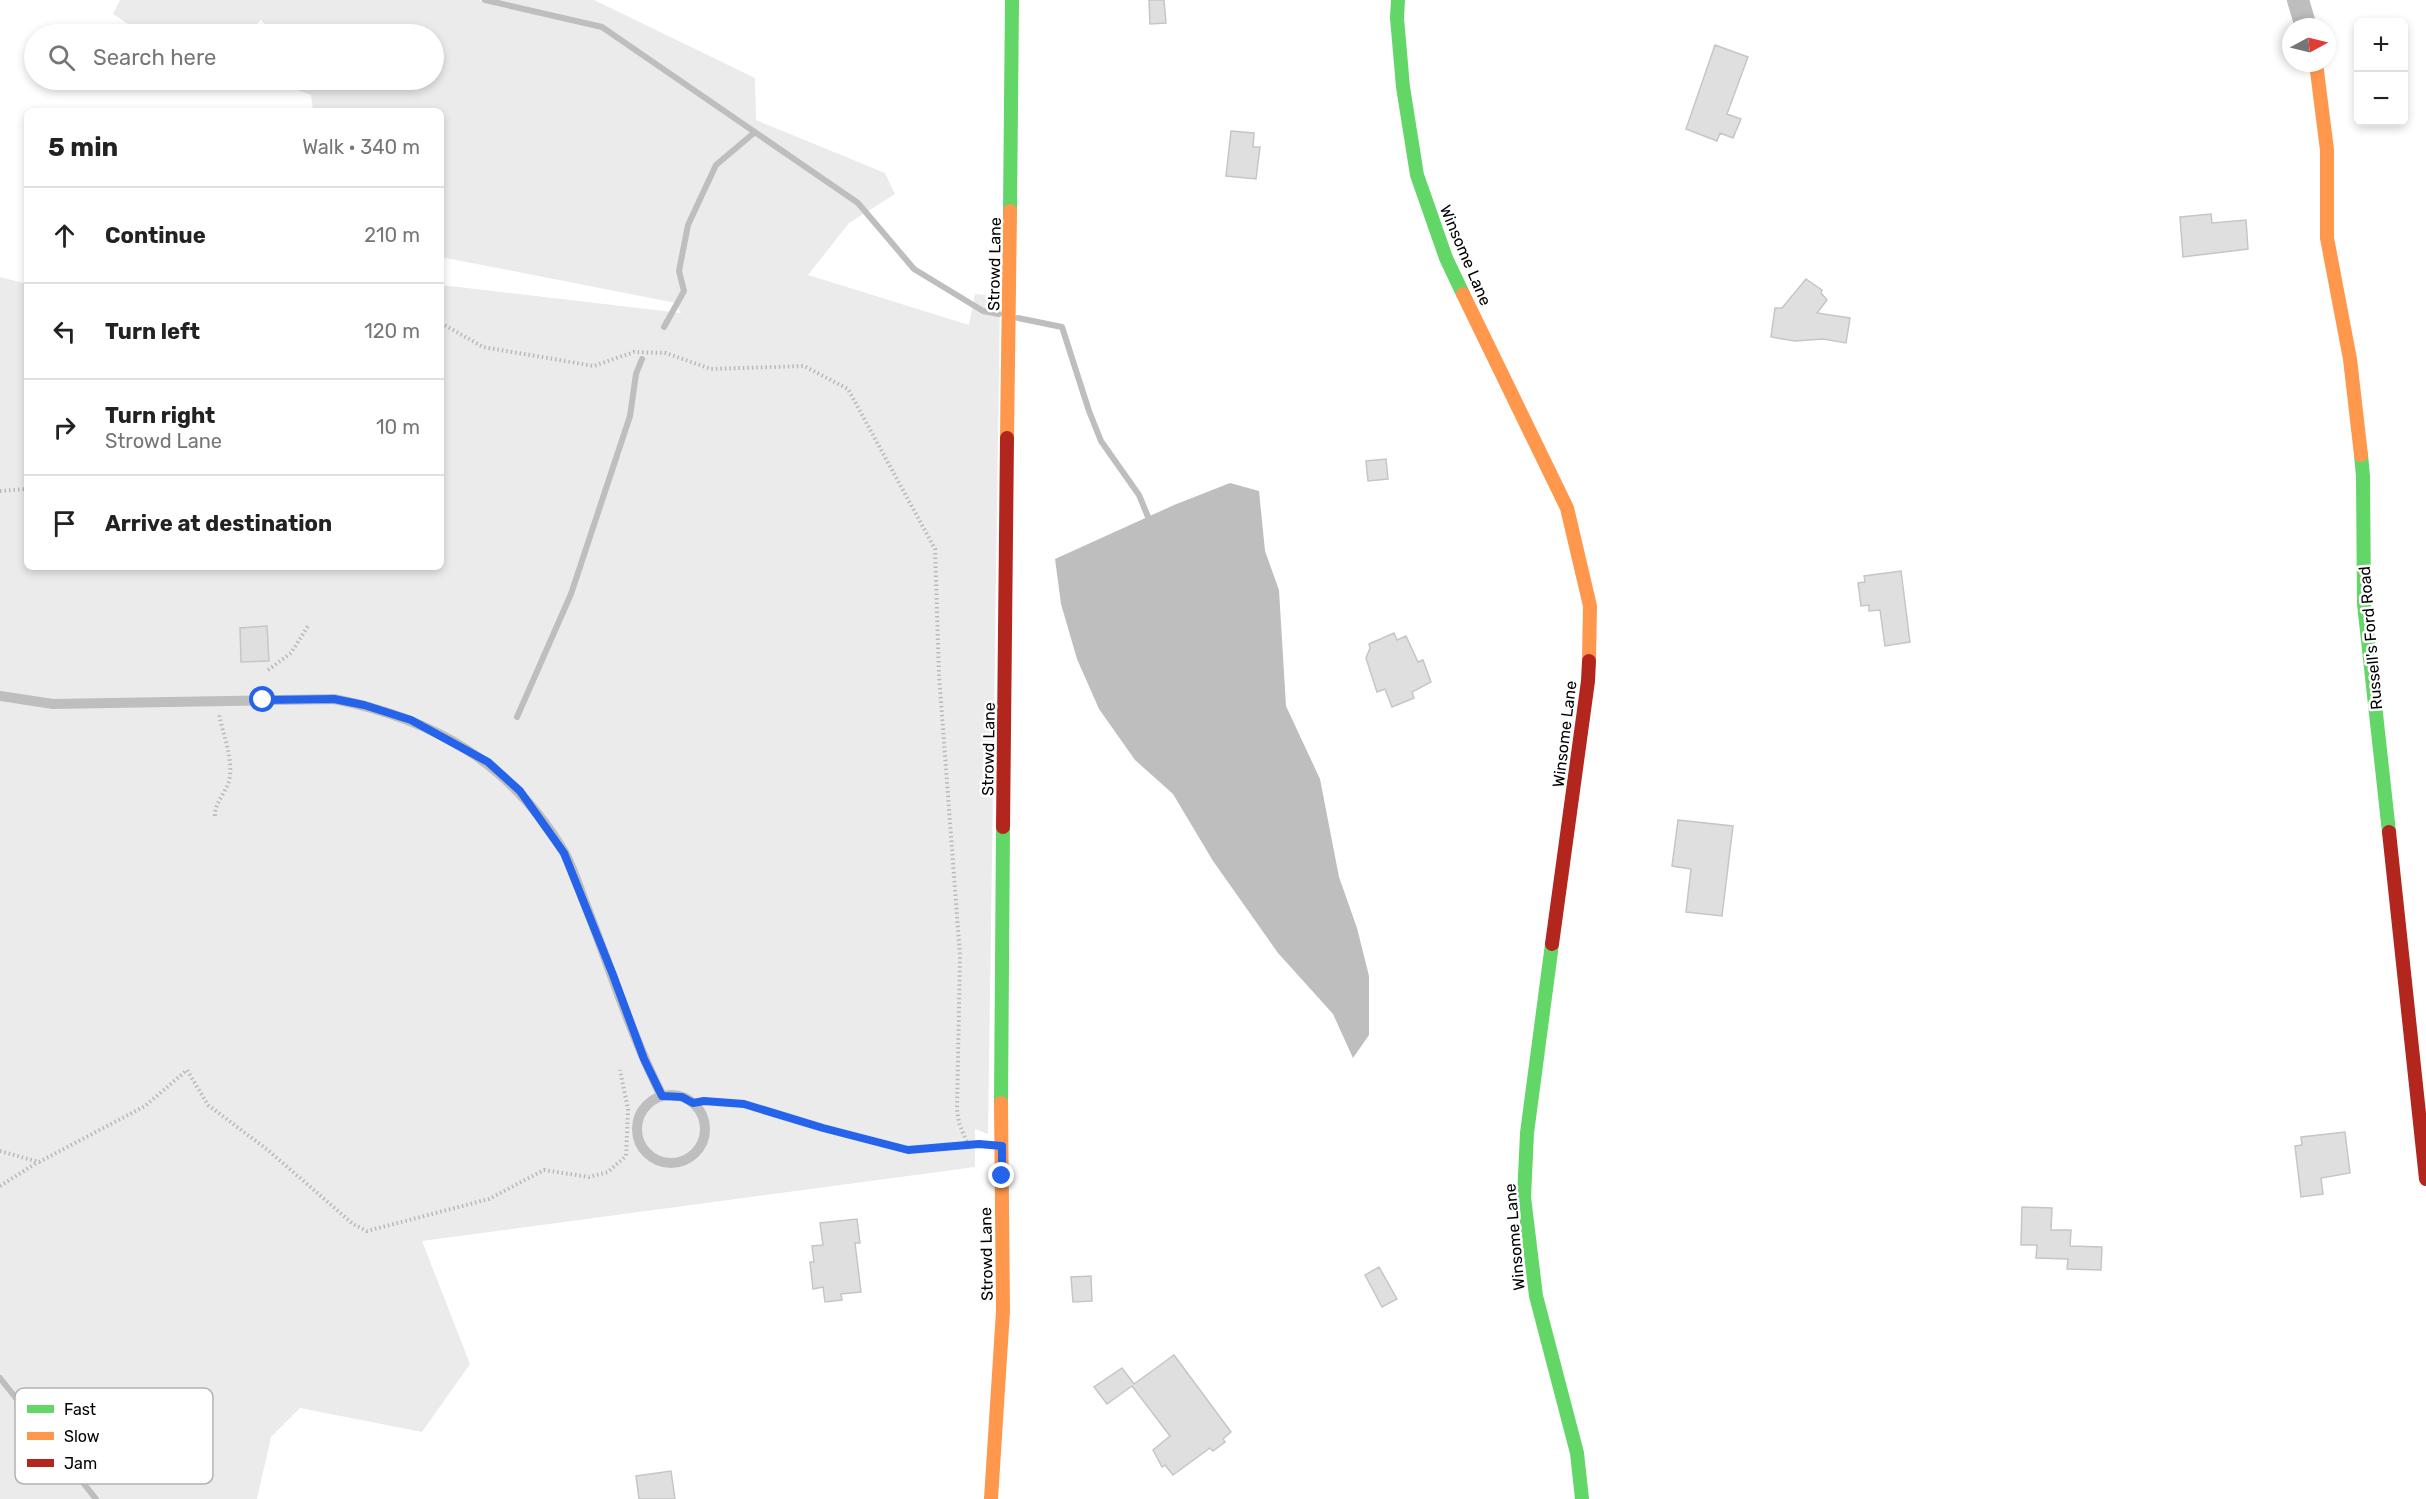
<!DOCTYPE html>
<meta charset="utf-8">
<style>
:root{--surface:#fff;--page:#f6f6f6;--text:#222;--muted:#767676;--line:#e0e0e0}
body{margin:0;font-family:Rubik,sans-serif;background:var(--page);color:var(--text)}
.controls{position:absolute;right:18px;top:18px;display:grid;overflow:hidden;border-radius:9px;box-shadow:0 3px 9px #0003}
.controls button{width:54px;height:54px;display:grid;place-items:center;padding:0;border:0;border-bottom:2px solid var(--line);background:var(--surface);color:var(--text);font:30px sans-serif}
.compass{position:absolute;left:2282px;top:18px;width:54px;height:54px;border-radius:50%;background:var(--surface);box-shadow:0 3px 9px #0003;rotate:83deg}
.stop{position:absolute;width:18px;height:18px;margin:-14px;border:4px solid #2563eb;border-radius:50%;background:#fff}
.stop.end{background:#2563eb;border-color:#fff;box-shadow:0 2px 6px #0008}
.list{margin:0;padding:0;list-style:none}
h2{display:flex;justify-content:space-between;align-items:center;height:78px;margin:0;padding:0 24px;font-size:26px}
h2 small{font-size:20px;font-weight:400;color:var(--muted)}
.list li{display:grid;grid-template-columns:39px 1fr auto;gap:18px;align-items:center;box-sizing:border-box;height:96px;padding:0 24px;border-top:2px solid var(--line)}
.list b{display:block;font-size:22px;white-space:nowrap}
.list p{margin:0;font-size:20px;white-space:nowrap;color:var(--muted)}
.list em{font-size:20px;font-style:normal;color:var(--muted)}
.icon{flex:none;width:33px;height:33px;fill:none;stroke:currentColor;stroke-width:2;stroke-linecap:round;stroke-linejoin:round}
.map{position:relative;flex:none;width:2426px;height:1499px;overflow:hidden}
.search{position:absolute;background:var(--surface);box-shadow:0 3px 9px #0003;left:24px;top:24px;width:420px;height:66px;display:flex;align-items:center;gap:15px;box-sizing:border-box;padding:0 21px;border-radius:33px;color:var(--muted);font-size:22px}
.panel{position:absolute;background:var(--surface);box-shadow:0 3px 9px #0003;left:24px;top:108px;width:420px;height:462px;border-radius:9px}
.map>svg:first-child{display:block}
</style>
<div class="map">
<svg width="2426" height="1499" viewBox="0 0 2426 1499">
<rect width="100%" height="100%" fill="#fff"/>
<path fill="#ebebeb" d="M120,0H594L755,78L756,120L885,173L895,194L849,223L808,275L969,325L975,294L1000,297L988,1134L975,1129V1167L422,1241L470,1364L422,1432L300,1408L271,1437L257,1499H0V277L27,284V567H441V285L681,313L676,303L441,257V111H313L311,95L273,81L434,80V34H274L261,20L246,34H143L113,14Z"/>
<path fill="#bebebe" d="M1230,483L1259,491L1265,551L1279,590L1286,706L1320,779L1339,877L1357,928L1369,976V1035L1353,1058L1333,1014L1278,953L1213,861L1173,794L1135,760L1099,709L1077,659L1061,604L1055,559L1174,505Z"/>
<g fill="none" stroke-linecap="round" stroke-linejoin="round">
<path stroke="#bebebe" stroke-width="6" d="M485,0L602,27L858,203L914,269L983,311L999,314
M1018,318L1062,327L1089,411L1101,441L1139,495L1151,524
M664,327L684,291L679,271L688,225L716,165L755,132
M517,717L571,594L630,416L636,374L642,359
M0,1378L96,1499"/>
</g>
<path fill="#dfdfdf" stroke="#c6c6c6" stroke-width="1.5" d="M1149,0H1164L1166,23L1150,24Z
M1715,45L1748,57L1727,114L1741,119L1733,138L1720,133L1717,141L1686,129Z
M1231,131L1254,133L1253,147H1260L1256,179L1226,176Z
M2211,214L2212,223L2246,220L2248,249L2183,257L2180,217Z
M1806,279L1822,290L1821,293L1827,300L1817,313L1850,318L1846,343L1823,339L1795,341L1771,337L1775,308H1782Z
M1386,459L1388,479L1368,481L1366,461Z
M1901,571L1910,642L1885,646L1880,610L1869,611V605L1861,606L1858,583L1865,582L1864,576Z
M267,626L269,661L241,662L240,628Z
M1394,633L1397,640L1406,636L1418,662L1423,660L1431,682L1412,692L1414,698L1392,707L1385,689L1377,692L1366,658L1370,648L1369,644Z
M1678,820L1733,826L1722,916L1686,912L1691,869L1672,866Z
M2345,1132L2350,1173L2321,1178L2323,1194L2301,1197L2295,1146L2302,1145L2301,1137Z
M2022,1207L2052,1208L2051,1230H2071L2070,1246L2102,1247L2101,1270L2067,1269L2068,1259L2036,1258L2037,1245H2021Z
M857,1219L860,1243H855L861,1292L841,1294L842,1300L825,1302L823,1287L813,1289L810,1262H814L812,1246L823,1245L820,1223Z
M1379,1267L1397,1299L1382,1307L1365,1275Z
M1091,1276L1092,1301L1073,1302L1071,1277Z
M1174,1355L1231,1432L1223,1439L1225,1442L1213,1451L1210,1448L1173,1475L1165,1465L1162,1467L1153,1450L1170,1436L1132,1386L1107,1404L1094,1387L1122,1368L1134,1384Z
M671,1471L675,1499H639L636,1476Z"/>
<g fill="none" stroke-linecap="round" stroke-linejoin="round">
<path stroke="#b9b9b9" stroke-width="4" stroke-dasharray="1.5 3" stroke-linecap="butt" d="M441,323L483,347L594,366L634,352L666,353L711,369L804,366L848,389L935,549L939,675L960,956L957,1110L959,1123L968,1145
M0,491L27,489
M268,670L291,653L308,626
M215,816C215,802 225,794 229,781C234,759 223,735 219,714
M693,1103L704,1101L744,1104L823,1128L908,1150L976,1144
M0,1151L39,1162L145,1106L187,1070L208,1105L269,1151L353,1224L367,1231L489,1199L544,1170L589,1177L608,1172L626,1156L628,1109L620,1070
M0,1186L38,1162"/>
<path stroke="#bebebe" stroke-width="10" d="M0,696L53,704L334,699C434,719 511,763 564,852C574,870 580,892 588,911C612,973 632,1037 662,1096
M637 1129a34 34 0 1 1 68 0a34 34 0 1 1-68 0Z"/>
<path stroke="#bebebe" stroke-width="22" d="M2298,0L2306,27"/>
<path stroke="#63d668" stroke-width="14" d="M1398,0L1397,18L1403,87L1417,175L1446,258L1463,294
M1010,211L1012,0
M2361,455L2363,476L2364,604L2389,832
M1552,944L1527,1133L1524,1197L1536,1296L1577,1453L1582,1499
M1001,1103L1003,827"/>
<path stroke="#ff974d" stroke-width="14" d="M2316,63L2327,150V238L2350,359L2361,455
M1463,294L1567,508L1590,606L1589,661
M1007,438L1010,211
M991,1499L1003,1311L1001,1103"/>
<path stroke="#b3261e" stroke-width="14" d="M1003,827L1007,438
M2389,832L2426,1179
M1552,944L1588,681L1589,661"/>
</g>
<g fill="none" stroke-linecap="round" stroke-linejoin="round">
<path stroke="#2563eb" stroke-width="8" d="M263,700L334,699L364,705L411,720L488,762L520,791L564,853L613,975L644,1059L662,1096L682,1097L693,1103L704,1101L744,1104L823,1128L908,1150L979,1144L1002,1146V1176"/>
</g>
<g text-anchor="middle" stroke-width="5" stroke-linejoin="round" paint-order="stroke">
<g font-size="16" fill="#000" stroke="#fff">
<text transform="translate(1466 255) rotate(67)" y="6">Winsome Lane</text>
<text transform="translate(994 264) rotate(-89)" y="6">Strowd Lane</text>
<text transform="translate(2370 638) rotate(-95)" y="6">Russell's Ford Road</text>
<text transform="translate(1564 734) rotate(-83)" y="6">Winsome Lane</text>
<text transform="translate(988 749) rotate(-89)" y="6">Strowd Lane</text>
<text transform="translate(1514 1237) rotate(-95)" y="6">Winsome Lane</text>
<text transform="translate(986 1254) rotate(-91)" y="6">Strowd Lane</text>
</g>
</g>
<rect x="15" y="1388" width="198" height="96" rx="9" fill="#fff" stroke="#b2b2b2" stroke-width="1.5"/>
<rect x="27" y="1405" width="27" height="8" fill="#63d668"/>
<rect x="27" y="1432" width="27" height="8" fill="#ff974d"/>
<rect x="27" y="1459" width="27" height="8" fill="#b3261e"/>
<g font-size="16" fill="#000">
<text x="64" y="1415">Fast</text>
<text x="64" y="1442">Slow</text>
<text x="64" y="1469">Jam</text>
</g>
</svg>
<div class="controls">
<button>+</button>
<button>−</button>
</div>
<svg class="compass" viewBox="-18 -18 36 36"><path d="M0-13l5 13h-10z" fill="#e53935"/><path d="M0 13l5-13h-10z" fill="#767676"/></svg>
<div class="stop" style="left:263px;top:700px"></div>
<div class="stop end" style="left:1002px;top:1176px"></div>
<div class="search"><svg class="icon" aria-label="search" viewBox="0 0 24 24"><circle cx="10" cy="10" r="6"/><path d="M15 15l6 6"/></svg>Search here</div>
<section class="panel">
<h2>5 min<small>Walk · 340 m</small></h2>
<ul class="list">
<li><svg class="icon" aria-label="ahead" viewBox="0 0 24 24"><path d="M12 20V5M6 11l6-6 6 6"/></svg><div><b>Continue</b></div><em>210 m</em></li>
<li><svg class="icon" aria-label="left" viewBox="0 0 24 24"><path d="M17 20v-9H6M10 6l-5 5 5 5"/></svg><div><b>Turn left</b></div><em>120 m</em></li>
<li><svg class="icon" aria-label="right" viewBox="0 0 24 24"><path d="M7 20v-9h11M14 6l5 5-5 5"/></svg><div><b>Turn right</b><p>Strowd Lane</p></div><em>10 m</em></li>
<li><svg class="icon" aria-label="arrive" viewBox="0 0 24 24"><path d="M6 21V4h12l-3 4 3 4H6"/></svg><div><b>Arrive at destination</b></div></li>
</ul>
</section>
</div>
